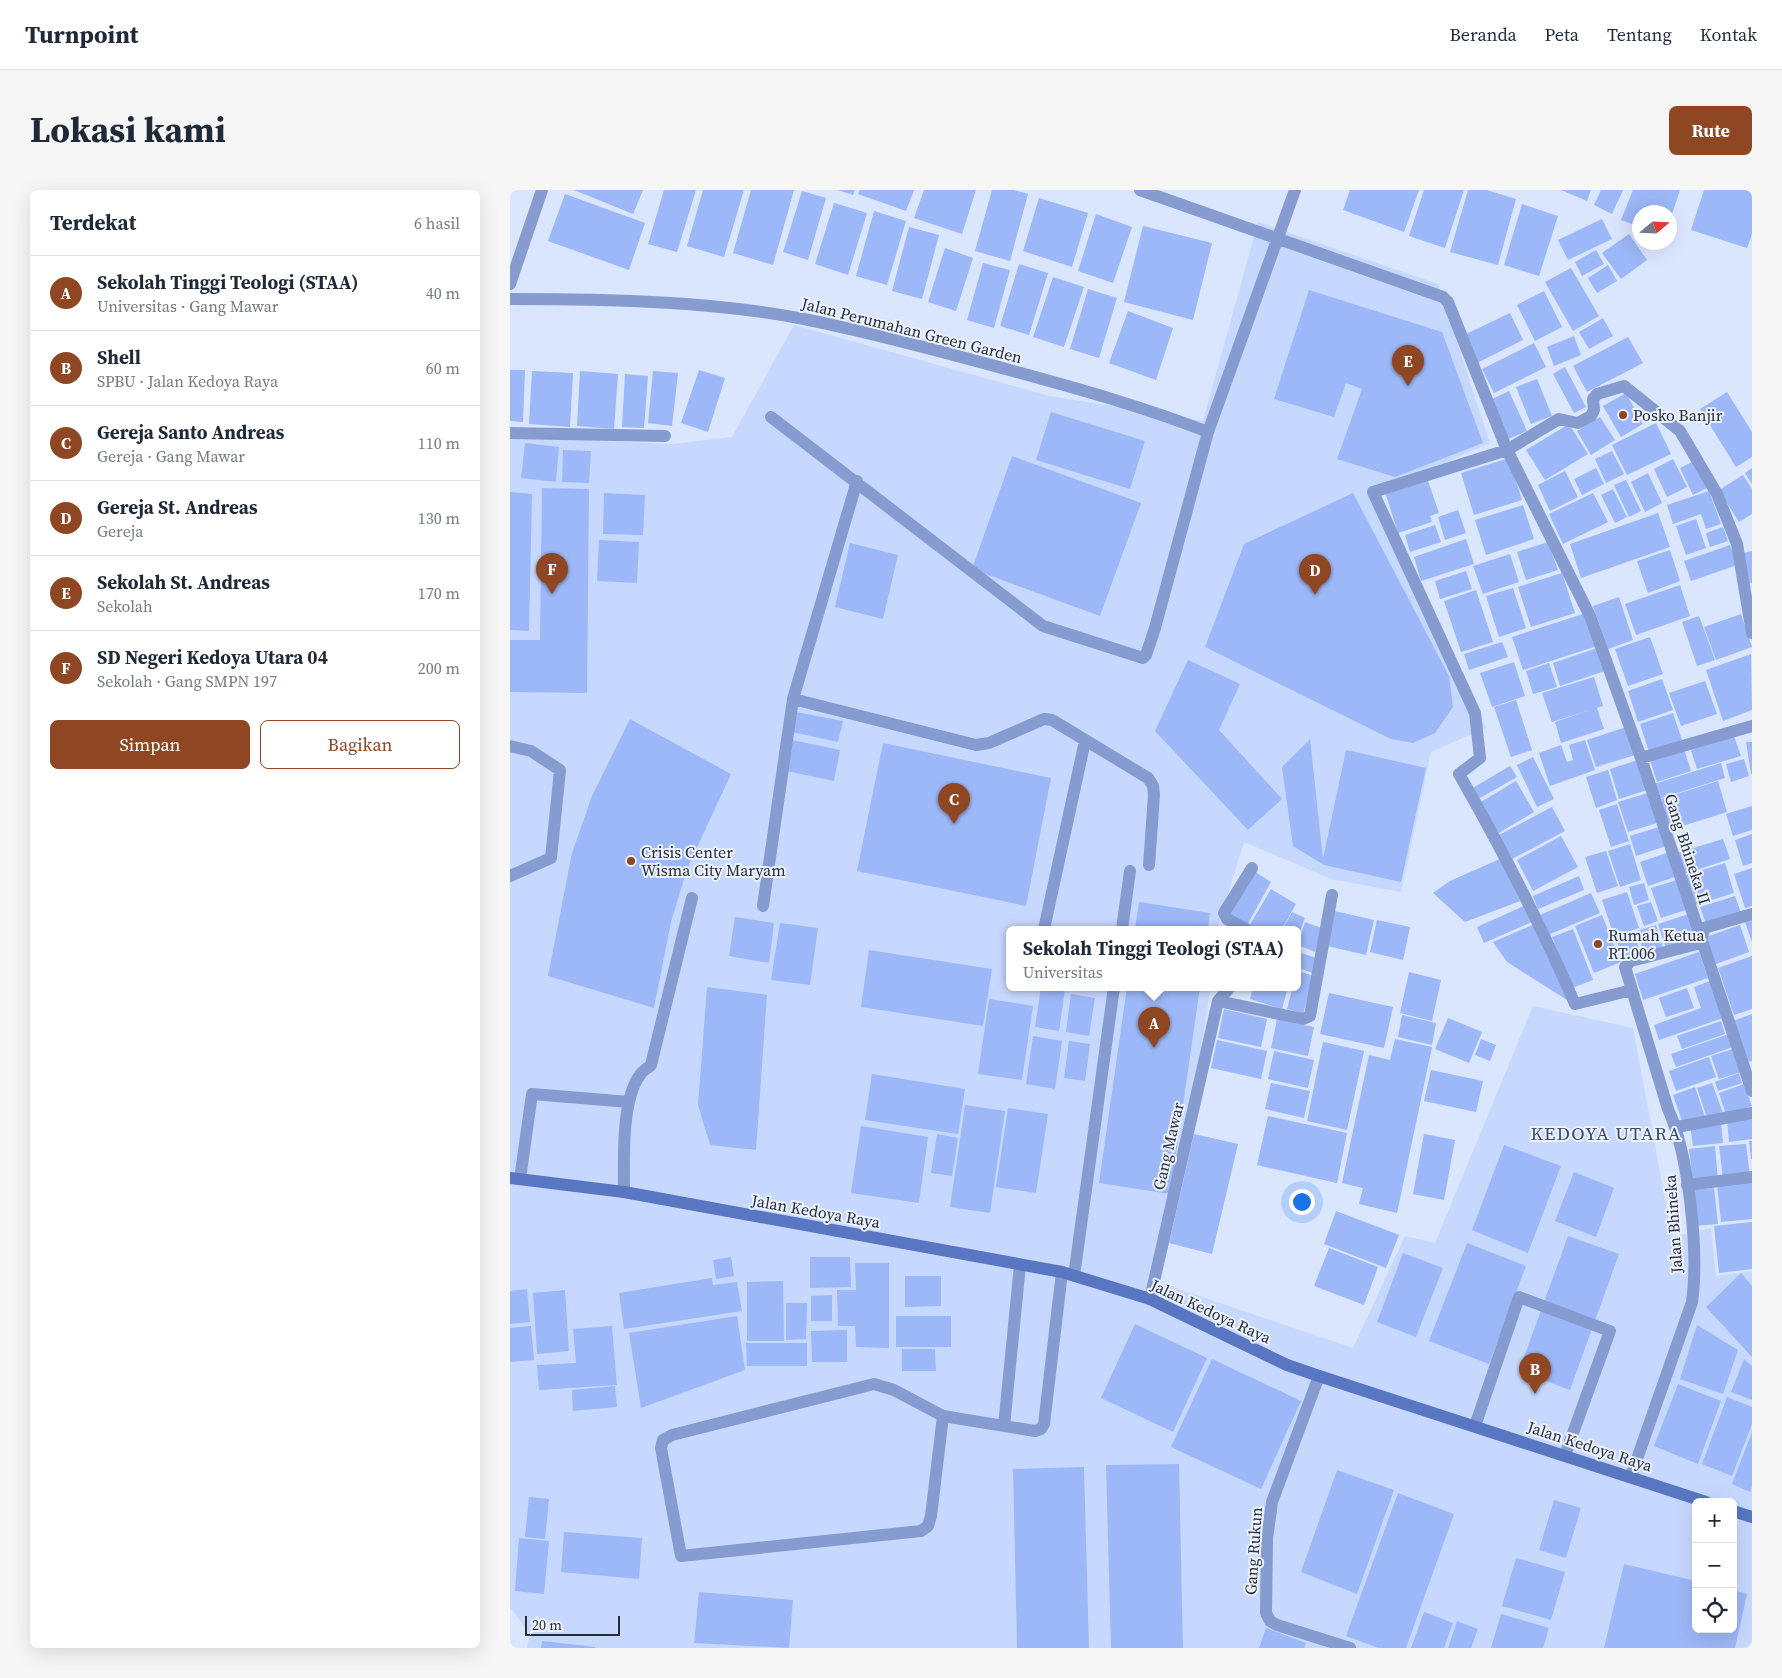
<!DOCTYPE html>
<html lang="id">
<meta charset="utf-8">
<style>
:root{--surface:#fff;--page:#f6f6f7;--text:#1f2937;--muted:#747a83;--line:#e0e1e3;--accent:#8e4722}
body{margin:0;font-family:"Source Serif 4",serif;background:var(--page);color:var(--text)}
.controls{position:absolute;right:15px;bottom:15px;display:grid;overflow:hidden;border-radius:8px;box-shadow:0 5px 20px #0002}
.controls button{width:45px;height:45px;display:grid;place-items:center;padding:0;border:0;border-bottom:1px solid var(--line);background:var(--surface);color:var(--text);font:25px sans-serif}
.compass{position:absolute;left:1122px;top:15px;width:45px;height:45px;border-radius:50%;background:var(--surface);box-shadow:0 5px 20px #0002;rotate:71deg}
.scale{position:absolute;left:15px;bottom:12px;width:95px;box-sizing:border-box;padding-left:5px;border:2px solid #282d39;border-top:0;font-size:14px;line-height:18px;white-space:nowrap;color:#282d39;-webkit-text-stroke:4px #ecf2ff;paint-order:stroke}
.you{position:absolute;left:791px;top:1011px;width:18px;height:18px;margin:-12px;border:4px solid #fff;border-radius:50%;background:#1a73e8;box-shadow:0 0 0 8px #1a73e833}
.badge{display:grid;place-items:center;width:32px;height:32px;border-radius:50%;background:var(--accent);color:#fff;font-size:16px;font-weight:700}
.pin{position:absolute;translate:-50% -41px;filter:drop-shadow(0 1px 2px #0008)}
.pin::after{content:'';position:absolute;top:26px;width:18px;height:15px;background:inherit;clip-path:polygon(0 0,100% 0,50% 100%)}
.popup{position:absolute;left:496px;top:736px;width:295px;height:65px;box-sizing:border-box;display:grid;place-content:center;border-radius:8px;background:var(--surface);filter:drop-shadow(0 1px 4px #0005);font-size:16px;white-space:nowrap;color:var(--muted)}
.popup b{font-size:19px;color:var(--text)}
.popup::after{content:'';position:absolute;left:50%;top:100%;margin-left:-10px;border:10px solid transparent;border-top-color:var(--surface)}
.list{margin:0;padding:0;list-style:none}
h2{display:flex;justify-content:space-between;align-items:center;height:65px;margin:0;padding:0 20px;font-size:21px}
h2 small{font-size:16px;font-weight:400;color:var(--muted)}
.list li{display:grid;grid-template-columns:32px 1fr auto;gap:15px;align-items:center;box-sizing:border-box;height:75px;padding:0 20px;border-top:1px solid var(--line)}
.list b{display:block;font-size:19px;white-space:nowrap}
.list p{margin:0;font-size:16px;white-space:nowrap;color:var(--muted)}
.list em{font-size:16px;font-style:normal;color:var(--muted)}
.actions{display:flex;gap:10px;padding:15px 20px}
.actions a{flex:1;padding:11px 0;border:1px solid var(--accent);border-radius:8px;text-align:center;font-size:18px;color:var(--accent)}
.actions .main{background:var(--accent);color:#fff}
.icon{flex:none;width:28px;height:28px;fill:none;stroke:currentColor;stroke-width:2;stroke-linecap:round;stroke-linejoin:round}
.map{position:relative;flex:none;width:1242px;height:1458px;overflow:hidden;border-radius:8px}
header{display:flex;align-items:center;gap:30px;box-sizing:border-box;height:70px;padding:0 25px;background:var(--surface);border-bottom:1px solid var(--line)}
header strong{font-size:24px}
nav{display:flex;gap:28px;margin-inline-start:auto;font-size:18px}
.intro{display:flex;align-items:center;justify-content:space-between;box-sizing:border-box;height:120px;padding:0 30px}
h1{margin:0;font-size:35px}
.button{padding:12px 22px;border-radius:8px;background:var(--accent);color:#fff;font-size:18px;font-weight:700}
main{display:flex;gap:30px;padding:0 30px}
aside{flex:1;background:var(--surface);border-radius:8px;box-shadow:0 5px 20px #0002}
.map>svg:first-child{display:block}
</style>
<header>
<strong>Turnpoint</strong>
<nav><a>Beranda</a><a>Peta</a><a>Tentang</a><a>Kontak</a></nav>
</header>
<div class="intro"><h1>Lokasi kami</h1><a class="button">Rute</a></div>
<main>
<aside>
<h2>Terdekat<small>6 hasil</small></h2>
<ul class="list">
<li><span class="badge">A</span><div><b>Sekolah Tinggi Teologi (STAA)</b><p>Universitas · Gang Mawar</p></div><em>40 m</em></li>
<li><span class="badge">B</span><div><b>Shell</b><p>SPBU · Jalan Kedoya Raya</p></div><em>60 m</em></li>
<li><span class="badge">C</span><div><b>Gereja Santo Andreas</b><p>Gereja · Gang Mawar</p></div><em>110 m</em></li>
<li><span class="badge">D</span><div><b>Gereja St. Andreas</b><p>Gereja</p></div><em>130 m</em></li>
<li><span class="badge">E</span><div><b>Sekolah St. Andreas</b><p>Sekolah</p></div><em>170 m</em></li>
<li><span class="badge">F</span><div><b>SD Negeri Kedoya Utara 04</b><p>Sekolah · Gang SMPN 197</p></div><em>200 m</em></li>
</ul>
<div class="actions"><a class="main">Simpan</a><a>Bagikan</a></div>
</aside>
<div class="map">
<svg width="1242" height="1458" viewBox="0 0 1242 1458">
<rect width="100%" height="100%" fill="#dae5fe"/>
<path fill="#c7d8ff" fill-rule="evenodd" d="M748,32L928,94L980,253L909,284L857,301L976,538L921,562L891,702L821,689L734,652L707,739H500V797H701L677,942L642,1090L843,1158L895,1046L925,1053L1023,816L1123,838L1162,1047L1201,1038L1206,1086L1242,1081V1458H17L20,1444L0,1417V247L163,254L222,247L284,135L540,206L693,231ZM1186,1312H1223V1439H1186Z"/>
<path fill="#9db8f8" d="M64,0H133L123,24Z
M154,0H186L167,62L138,54Z
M193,0H234L214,67L177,56Z
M241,0H284L263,75L223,63Z
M328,0H345L343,5Z
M350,0H404L396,21L348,4Z
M414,0H466L452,44L404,28Z
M482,0H504L518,4L500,71L465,61Z
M840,0H909L894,42L833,20Z
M914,0H954L935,58L899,46Z
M958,0H977L1006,9L988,75L940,62Z
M1051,0H1081L1077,11Z
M1091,0H1113L1102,24L1084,15Z
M1123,0H1170L1160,30V22H1130V37L1111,30Z
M1194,0H1242V44L1237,58L1181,40Z
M292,1L316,8L298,70L273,62Z
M55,4L135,33L119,80L38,51Z
M529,8L578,23L562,77L513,61Z
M324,13L357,23L338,85L305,74Z
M1012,14L1048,26L1029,86L994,75Z
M364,21L396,31L377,95L346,86Z
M586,24L622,37L603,93L568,81Z
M1092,29L1102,49L1058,70L1048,50Z
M633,36L702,53L683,130L614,112Z
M399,37L429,45L412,109L382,101Z
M1119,44L1137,70L1111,89L1092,63Z
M435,58L463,68L446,121L418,112Z
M1086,60L1094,74L1072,86L1065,72Z
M473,73L500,80L484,138L457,130Z
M509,74L538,83L519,145L490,136Z
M1098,75L1107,91L1087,103L1078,88Z
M1061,78L1089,126L1063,141L1035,92Z
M543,87L574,97L554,157L523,147Z
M578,99L607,108L589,168L560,159Z
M799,100L932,142L973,253L885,287L827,269L852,199L836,193L824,227L764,209Z
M1034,101L1052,137L1025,151L1007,115Z
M618,121L663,138L646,190L599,173Z
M1000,123L1013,150L965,174L952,146Z
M1093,128L1103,146L1079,159L1069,142Z
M1064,146L1071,165L1044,176L1037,157Z
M1118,147L1133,173L1077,202L1063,176Z
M1024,153L1036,177L984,203L972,179Z
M1055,177L1076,217L1064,223L1043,184Z
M0,180H15L13,232L0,231Z
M189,180L215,188L198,242L171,233Z
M22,181L63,183L60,237L19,234Z
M70,181L108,184L104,239L67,236Z
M143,181L168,183L162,236L138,233Z
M115,184L138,186L134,238L112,237Z
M1027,189L1042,226L1021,234L1006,197Z
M999,201L1017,241L996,250L978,211Z
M1217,202L1242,242V267L1226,277L1190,219Z
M1116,203L1133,234L1111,247L1093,216Z
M541,222L635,251L620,299L526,270Z
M1090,227L1105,250L1081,265L1067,241Z
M1146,233L1161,264L1117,285L1102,255Z
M1059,234L1078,264L1035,290L1016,260Z
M15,253L49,257L46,292L11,288Z
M53,260L81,261L79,293L52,292Z
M1102,261L1114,284L1096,293L1085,269Z
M502,266L631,313L590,426L462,379Z
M999,268L1012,310L964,325L951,283Z
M1163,269L1177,297L1157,307L1144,279Z
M1184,271L1197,298L1183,305L1170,278Z
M1086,278L1094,294L1072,305L1064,289Z
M1242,278V294L1235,283Z
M1055,281L1068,307L1040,321L1028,295Z
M1138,283L1152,313L1135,322L1121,292Z
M1233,285L1242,299V324L1229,332L1209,300Z
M917,288L929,323L920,326L922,332L888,343L875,302Z
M1116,290L1131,321L1119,327L1104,295Z
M32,298L79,299L77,503L0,502V450H30Z
M1103,299L1117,327L1105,333L1091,305Z
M1199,301L1211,334L1196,339L1191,324L1163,334L1157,315Z
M0,302L22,304L19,441L0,440Z
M94,303L135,305L133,345L93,344Z
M843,303L939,486L943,517L925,543L903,553L881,549L695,457L734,354Z
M1083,303L1098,332L1053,354L1039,324Z
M1013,315L1024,349L976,365L965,330Z
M948,320L956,343L935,350L928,327Z
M1148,323L1160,357L1071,388L1060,354Z
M1186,329L1196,358L1176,365L1166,336Z
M925,335L931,352L900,362L895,345Z
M1213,337L1218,351L1200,357L1196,343Z
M956,349L964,374L911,391L904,367Z
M89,350L129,352L127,393L87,391Z
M1038,352L1048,380L1016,390L1007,362Z
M340,353L388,365L373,429L325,417Z
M1220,355L1227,375L1181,391L1174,371Z
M1160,360L1170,391L1138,403L1127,371Z
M1242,361V393H1239L1233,363Z
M1000,364L1009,392L973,404L963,376Z
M956,381L962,399L930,409L925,391Z
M1052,383L1065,423L1021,437L1008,397Z
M1170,395L1180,426L1126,445L1115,414Z
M1003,398L1016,438L989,447L976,406Z
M966,400L983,452L951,462L934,411Z
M1109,407L1123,450L1098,459L1083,416Z
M1076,423L1087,456L1013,480L1002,447Z
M1231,424L1242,457L1206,470L1194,437Z
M1189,426L1205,470L1187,476L1172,432Z
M1140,447L1153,484L1118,496L1105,459Z
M992,452L998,467L959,480L954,464Z
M1087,458L1095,481L1050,496L1043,473Z
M1241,464L1242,520L1213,531L1196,480Z
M678,470L730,494L709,540L772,609L738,640L645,541Z
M1004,472L1015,506L982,517L970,483Z
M1039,473L1047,497L1023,504L1016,481Z
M1084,487L1093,516L1087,518L1094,539L1051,553L1045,532L1080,520L1042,532L1032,503Z
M1152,489L1163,520L1128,532L1118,501Z
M1195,491L1207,524L1171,536L1159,503Z
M1006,510L1022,560L1001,567L984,517Z
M286,522L333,531L328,552L282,542Z
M1163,523L1172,550L1139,562L1130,534Z
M120,529L221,584L177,679L161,732L144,818L38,786L62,663L82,606Z
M1116,537L1125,565L1086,577L1077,550Z
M1224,546L1231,566L1187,579L1181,560Z
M800,549L813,669L836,560L916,578L891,692L814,675L783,656L772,577Z
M282,550L330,560L324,591L276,581Z
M1075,550L1085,580L1040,596L1029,563L1051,555L1057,572L1063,570L1059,555Z
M1236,552H1242V584H1241Z
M373,553L541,588L516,716L347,681Z
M1174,559L1181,581L1147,592L1140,570Z
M1023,567L1044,609L1027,617L1007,575Z
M1234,569L1239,586L1221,592L1216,574Z
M1128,570L1137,600L1109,609L1100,579Z
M1211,573L1215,588L1148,609L1144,594Z
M1000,576L1007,587L968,609L961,599Z
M1098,580L1107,610L1086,618L1076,587Z
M1006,591L1024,622L987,644L969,613Z
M1208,591L1217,622L1160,640L1151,609Z
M1138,603L1147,633L1118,642L1108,612Z
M1107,614L1119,651L1101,657L1089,620Z
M1242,616V640L1223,646L1216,624Z
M1042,617L1055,641L1002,669L989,645Z
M1149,637L1156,656L1126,666L1120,646Z
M1242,644V673L1233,676L1225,650Z
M1051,646L1068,677L1023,701L1007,670Z
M1213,649L1220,669L1174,684L1167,663Z
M1120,654L1131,690L1110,697L1098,661Z
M1096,661L1108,696L1087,703L1075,667Z
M1157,663L1165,687L1138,696L1130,672Z
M992,668L1010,711L955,732L923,703L940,691Z
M1215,673L1224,703L1185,715L1176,685Z
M1242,678V716L1235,718L1224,684Z
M744,681L761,692L736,737L718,726Z
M1069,686L1074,700L1028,719L1023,706Z
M1167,690L1176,720L1151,728L1141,698Z
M1134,693L1139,710L1124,715L1119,697Z
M761,699L786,714L772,739H741L738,738Z
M1117,702L1129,738L1104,746L1092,710Z
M1081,703L1090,723L1038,745L1030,725Z
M1225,706L1232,726L1197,737L1190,717Z
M629,712L700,723L698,739H625Z
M1141,712L1148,731L1134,736L1127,716Z
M1016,715L1024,731L974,753L967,737Z
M820,720L864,730L856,765L813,755Z
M782,722L795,728L788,746V739H773Z
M1179,724L1188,749L1156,759L1148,734Z
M1092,725L1111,772L1084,783L1065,736Z
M225,727L264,733L259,773L219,766Z
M1242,729V752L1235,732Z
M867,730L900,737L893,770L860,762Z
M795,732L814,739L805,762L788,755Z
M270,733L308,738L300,795L261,790Z
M1025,734L1057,810L997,772L983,752Z
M1146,735L1154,761L1135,767L1127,741Z
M1230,735L1239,762L1206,774L1196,747Z
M1063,739L1083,790L1062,798L1042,747Z
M1123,741L1132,767L1114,772L1105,746Z
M359,760L482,779L473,836L351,817Z
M788,762L807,768L803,783L788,778Z
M1189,762L1198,788L1133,810L1125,784Z
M1242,766V819L1224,825L1208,778Z
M788,781L804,786L793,824L777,819L783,797H788Z
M899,782L931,790L922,831L890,823Z
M1200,791L1213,828L1149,850L1144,835L1191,818L1184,797Z
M197,797L257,805L246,960L200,955L188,915Z
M531,797L555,800L549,841L525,837Z
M617,797H690L660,1004L589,993Z
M743,797H778L772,819L740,809Z
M1177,798L1184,818L1156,827L1149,808Z
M819,803L883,817L874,858L810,844Z
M561,804L585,808L579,846L556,842Z
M479,809L523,816L512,890L468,884Z
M714,819L757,829L751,857L708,848Z
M1242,824V871L1238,872L1223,831Z
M892,825L926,833L922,855L888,847Z
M938,828L972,842L959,873L925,859Z
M767,829L804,837L798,866L761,858Z
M1211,831L1215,844L1172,859L1167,846Z
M1219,844L1223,857L1166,877L1161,864Z
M523,846L552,851L545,899L516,894Z
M885,849L922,857L887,1023L849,1014L853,998L832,993L859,865L880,870Z
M971,849L986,855L980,871L965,865Z
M707,850L757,861L751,889L701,878Z
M559,851L580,854L575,891L554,888Z
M813,852L854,861L837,940L797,931Z
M1223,859L1231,882L1209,889L1201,866Z
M764,861L804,870L798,898L758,889Z
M1199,867L1206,887L1166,901L1159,881Z
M921,880L973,891L966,922L914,911Z
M1229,883L1232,893L1208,901L1205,892Z
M362,884L455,899L448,944L355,930Z
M761,893L800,901L794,928L755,919Z
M1202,893L1213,923L1197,928L1187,898Z
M1234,894L1242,916L1216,925L1209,903Z
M1185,897L1195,927L1173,934L1163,905Z
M455,915L495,921L480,1023L440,1017Z
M498,918L538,924L526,1003L486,997Z
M758,926L837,943L827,993L747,975Z
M1242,927V949L1219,952L1217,930Z
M1211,932L1213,953L1183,956L1180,935Z
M351,936L418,947L409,1013L341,1003Z
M427,944L448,948L442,986L421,983Z
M684,944L728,954L702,1064L659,1053Z
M914,944L945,950L934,1010L903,1004Z
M1239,951H1242V969H1241Z
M1236,954L1240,986L1213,989L1209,956Z
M994,955L1051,976L1018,1063L962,1040Z
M1205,956L1208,990L1183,993L1179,959Z
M1064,982L1104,998L1086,1047L1045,1031Z
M1242,991V1029L1211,1032L1207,995Z
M1204,998L1208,1034L1184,1036L1181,1000Z
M826,1021L889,1045L876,1078L814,1054Z
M1242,1032V1079L1209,1083L1204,1036Z
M1058,1046L1109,1064L1060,1200L1009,1181Z
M957,1053L1016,1076L979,1174L919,1151Z
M819,1058L868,1077L854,1115L804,1096Z
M893,1063L933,1078L906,1147L867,1132Z
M221,1067L224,1086L206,1089L203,1070Z
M300,1067H340L341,1097L300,1098Z
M345,1073H379V1158L346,1157L345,1136H328L327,1100H346Z
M1231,1083L1242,1096V1167L1196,1117Z
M395,1086H431V1116L395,1117Z
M202,1088L203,1095L227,1092L232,1121L114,1139L109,1103Z
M273,1091L274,1151H237V1092Z
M17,1099L20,1132L0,1134V1101Z
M55,1100L59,1161L27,1164L23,1103Z
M322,1105V1131H301V1106Z
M276,1113H297L296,1149L276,1150Z
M227,1126L235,1180L131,1218L119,1143Z
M386,1126H441V1157H386Z
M625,1134L697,1168L663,1242L591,1208Z
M1187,1135L1228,1160L1213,1204L1170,1189Z
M21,1136L24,1170L0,1172V1138Z
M102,1136L107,1195L29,1200L27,1175L66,1173L63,1139Z
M337,1140V1172H302L301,1141Z
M236,1153H297V1176H237Z
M392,1159H425L426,1181H392Z
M702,1169L791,1211L751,1299L661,1257Z
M1234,1169L1242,1176V1210L1221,1202Z
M1168,1194L1211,1211L1188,1274L1144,1256Z
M105,1196L107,1217L63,1221L62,1200Z
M1217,1207L1242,1217V1234L1222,1286L1192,1274Z
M1242,1242V1296L1240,1302L1222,1294Z
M669,1274L673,1458H601L596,1275Z
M574,1277L579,1458H507L503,1279Z
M827,1280L884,1300L847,1404L791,1382Z
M888,1303L944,1324L896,1458H869L836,1446Z
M19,1307L39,1309L35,1349L15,1347Z
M1044,1310L1071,1318L1056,1368L1029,1360Z
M54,1342L132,1348L129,1389L51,1382Z
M9,1348L39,1351L34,1404L5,1401Z
M1006,1368L1055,1382L1041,1430L992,1416Z
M1114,1374L1186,1391V1439H1223V1400L1237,1404L1225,1458H1094Z
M189,1402L283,1410L279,1458L184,1453Z
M914,1422L943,1433L934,1458H901Z
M991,1424L1039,1438L1033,1458H981Z
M947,1431L968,1439L961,1458H938Z
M756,1438L796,1453L794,1458H749Z
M32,1451L85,1457V1458H31Z"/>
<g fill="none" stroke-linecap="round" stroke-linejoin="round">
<path stroke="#869cd0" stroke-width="12" d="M612,739L620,681
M10,989L22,904L119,912
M114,1002C114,972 111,910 130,885C132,881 138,878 141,875L182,708
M564,1086L604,797
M433,1226L421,1326L418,1336L411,1341L171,1366L151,1258L153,1250L162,1245L364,1194L384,1200L433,1226L525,1241L531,1239L534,1234L552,1082
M494,1236L510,1075
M965,1236L1009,1107L1100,1141L1055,1265"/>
<path stroke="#869cd0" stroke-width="12" d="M630,0L933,107L938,112L997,260L1080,426L1131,568L1242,536
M0,94L32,0
M0,109C93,109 203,111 294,129C364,143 434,162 503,181C569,199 634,217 698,242
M261,227L533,436L633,468L636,465L645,438L698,242L785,0
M0,243L155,246
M283,509L466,555L479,553L534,529L542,530L638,588L643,596L644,605L639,675
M0,556L21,561L50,580L41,668L0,686
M1131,568L1242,901
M253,716L283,509L347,291
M534,739L575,551
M736,739L717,729L714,723L742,678
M720,797L708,811L793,829L800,826L822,705
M1122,800L1065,814C1031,735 992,659 949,584L970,568L965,523L863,302L997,260L1049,229L1068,233L1081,226L1084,220L1083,209L1087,204L1114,196L1170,241L1207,304L1227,354L1242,443
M1167,937L1242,923
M1177,995L1242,987
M640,1109L708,811
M809,1186L762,1312L757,1349L756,1423L760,1431L767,1435L840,1458
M1121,1286L1182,1112C1189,1062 1179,965 1158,919L1115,777L1121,771L1191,753L1194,738L1242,724"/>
<path stroke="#5976c2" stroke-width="12" d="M0,988L114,1002L552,1082L640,1109L777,1175L809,1186L1196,1312
M1223,1321L1242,1327"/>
</g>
<g fill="#8e4722" stroke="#ecf2ff" stroke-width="2">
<circle cx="1113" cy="225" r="5"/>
<circle cx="121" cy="671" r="5"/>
<circle cx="1088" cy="754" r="5"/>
</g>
<g text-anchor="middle" stroke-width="4" stroke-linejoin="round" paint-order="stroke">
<g font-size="16" fill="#282d39" stroke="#ecf2ff">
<text transform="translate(402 140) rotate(14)" y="6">Jalan Perumahan Green Garden</text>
<text transform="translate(1178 659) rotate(72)" y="6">Gang Bhineka II</text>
<text transform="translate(658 956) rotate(-77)" y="6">Gang Mawar</text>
<text transform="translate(306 1021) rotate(10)" y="6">Jalan Kedoya Raya</text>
<text transform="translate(1163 1034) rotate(-94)" y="6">Jalan Bhineka</text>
<text transform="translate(701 1121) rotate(25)" y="6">Jalan Kedoya Raya</text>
<text transform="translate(1080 1256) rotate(18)" y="6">Jalan Kedoya Raya</text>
<text transform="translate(743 1361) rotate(-86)" y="6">Gang Rukun</text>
</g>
<g font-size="16" fill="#282d39" stroke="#ecf2ff" text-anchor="start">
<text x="1123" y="231">Posko Banjir</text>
<text x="131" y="668">Crisis Center<tspan x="131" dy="18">Wisma City Maryam</tspan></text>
<text x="1098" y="751">Rumah Ketua<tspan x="1098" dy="18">RT.006</tspan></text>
</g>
<g font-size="19" letter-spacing="1" fill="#424d67" stroke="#ecf2ff">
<text x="1096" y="950">KEDOYA UTARA</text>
</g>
</g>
</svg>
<div class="controls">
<button>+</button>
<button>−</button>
<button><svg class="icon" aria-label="locate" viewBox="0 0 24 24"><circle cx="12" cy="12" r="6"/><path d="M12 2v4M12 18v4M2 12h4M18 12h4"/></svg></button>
</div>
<svg class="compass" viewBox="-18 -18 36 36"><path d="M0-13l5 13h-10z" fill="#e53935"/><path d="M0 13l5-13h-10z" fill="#747a83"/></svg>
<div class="scale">20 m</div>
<div class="you"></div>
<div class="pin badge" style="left:644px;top:858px">A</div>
<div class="popup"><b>Sekolah Tinggi Teologi (STAA)</b>Universitas</div>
<div class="pin badge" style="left:1025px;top:1204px">B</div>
<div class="pin badge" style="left:444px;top:634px">C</div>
<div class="pin badge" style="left:805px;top:405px">D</div>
<div class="pin badge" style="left:898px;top:196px">E</div>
<div class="pin badge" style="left:42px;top:404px">F</div>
</div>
</main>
